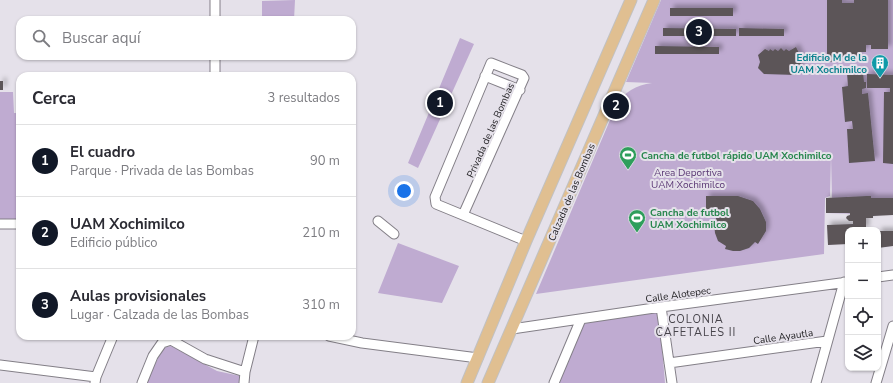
<!DOCTYPE html>
<html lang="es">
<meta charset="utf-8">
<style>
:root{--surface:#fff;--page:#f2f2f3;--text:#2b2b33;--muted:#7c7c81;--line:#e1e1e2;--accent:#111827}
body{margin:0;font-family:"Nunito Sans",sans-serif;background:var(--page);color:var(--text)}
.controls{position:absolute;right:12px;bottom:12px;display:grid;overflow:hidden;border-radius:8px;box-shadow:0 1px 3px #0004}
.controls button{width:36px;height:36px;display:grid;place-items:center;padding:0;border:0;border-bottom:1px solid var(--line);background:var(--surface);color:var(--text);font:20px sans-serif}
.you{position:absolute;left:404px;top:191px;width:14px;height:14px;margin:-10px;border:3px solid #fff;border-radius:50%;background:#1a73e8;box-shadow:0 0 0 6px #1a73e833}
.badge{display:grid;place-items:center;width:26px;height:26px;border-radius:50%;background:var(--accent);color:#fff;font-size:13px;font-weight:700}
.pin{position:absolute;translate:-50% -50%;border:2px solid #fff;box-shadow:0 1px 4px #0006}
.list{margin:0;padding:0;list-style:none}
h2{display:flex;justify-content:space-between;align-items:center;height:52px;margin:0;padding:0 16px;font-size:17px}
h2 small{font-size:13px;font-weight:400;color:var(--muted)}
.list li{display:grid;grid-template-columns:26px 1fr auto;gap:12px;align-items:center;box-sizing:border-box;height:72px;padding:0 16px;border-top:1px solid var(--line)}
.list b{display:block;font-size:15px;white-space:nowrap}
.list p{margin:0;font-size:13px;white-space:nowrap;color:var(--muted)}
.list em{font-size:13px;font-style:normal;color:var(--muted)}
.icon{flex:none;width:22px;height:22px;fill:none;stroke:currentColor;stroke-width:2;stroke-linecap:round;stroke-linejoin:round}
.map{position:relative;flex:none;width:893px;height:383px;overflow:hidden}
.search{position:absolute;background:var(--surface);box-shadow:0 1px 3px #0004;left:16px;top:16px;width:340px;height:44px;display:flex;align-items:center;gap:10px;box-sizing:border-box;padding:0 14px;border-radius:12px;color:var(--muted);font-size:15px}
.panel{position:absolute;background:var(--surface);box-shadow:0 1px 3px #0004;left:16px;top:72px;width:340px;height:268px;border-radius:12px}
.map>svg:first-child{display:block}
</style>
<div class="map">
<svg width="893" height="383" viewBox="0 0 893 383">
<defs>
<filter id="shadow"><feDropShadow dx="3.5" dy="-3.5" stdDeviation="2" flood-color="#0004"/></filter>
</defs>
<rect width="100%" height="100%" fill="#e5e1ea"/>
<path fill="#bfabd1" d="M295,0L294,20H262V1Z
M661,0H893V215L826,213V198H832L831,156L830,196L825,198L824,254L536,294L616,106C624,92 636,85 652,83L626,82Z
M460,38L474,44L418,168L408,163Z
M0,92H13L14,113H20V219H0Z
M398,243L459,266L442,303L378,293Z
M659,311L665,383H557L582,324Z
M171,346L217,371L240,376L239,383H147L152,370L163,348Z"/>
<path fill="#5b5459" filter="url(#shadow)" d="M827,0H842V3H854V0H888V49H871V45H866V52H858V57H842V62H827Z
M670,8H733V16H670Z
M663,28L736,29V36H663Z
M739,28L784,29V36H739Z
M655,46L719,47V54H655Z
M796,47L800,55L801,68L796,75L764,74L758,68L760,62L758,55L765,49L769,51L770,49L773,51L775,49L778,51L781,48L784,51L786,49L789,51Z
M863,72L864,82H866V88L862,89V94L868,93L875,161L849,163L847,129H853L852,121L845,122L842,87L848,86L847,73Z
M867,74L893,75V164L883,163L884,92H890V88H867Z
M0,81H3V90H0Z
M706,196H738L753,201L760,209L766,222V231L758,244L755,242L749,248L740,251H733L725,249L726,246L718,241L715,233L714,223L718,214H706Z
M867,196H871V198H893V215L873,216V218H866V230H848V244L828,245L827,225L853,224V221H849L846,218L847,216L850,215V213H826V198Z
M878,231H893V246L878,248Z"/>
<g fill="none" stroke-linecap="round" stroke-linejoin="round">
<g stroke="#837f87" stroke-width="11">
<path id="minor" d="M215,0V20
M215,76V56
M485,76L520,90
M463,215L524,78L522,75L491,63L435,197L436,204L526,241
M378,221L394,234
M0,224H20
M878,277L893,275
M661,307L672,383
M512,329L661,307L848,282
M329,336L362,343L478,358
M669,363L827,341
M0,365L96,377
M95,383L96,377L113,336
M142,383L153,356L162,343L171,340L205,359L245,372
M244,383L245,372L254,336
M554,383L581,319
M816,383L844,282
M876,383L893,326"/>
</g>
<g stroke="#c1c1c2" stroke-width="13">
<path id="major" d="M467,383L526,241L631,0
M488,383L654,0"/>
</g>
<use href="#minor" stroke="#fff" stroke-width="9"/>
<use href="#major" stroke="#e0bf91" stroke-width="11"/>
</g>
<defs>
<g id="building-pin" transform="scale(0.9)"><path d="M0 17L-7.5 6A9.5 9.5 0 1 1 7.5 6Z" fill="#0f9aa8" stroke="#e5e1ea"/><path d="M-4-6H4V6H1V3H-1V6H-4ZM-2.5-4.3h1.7v1.8h-1.7ZM.8-4.3h1.7v1.8H.8ZM-2.5-1h1.7V.8h-1.7ZM.8-1h1.7V.8H.8Z" fill="#fff"/></g>
<g id="stadium-pin" transform="scale(0.9)"><path d="M0 17L-7.5 6A9.5 9.5 0 1 1 7.5 6Z" fill="#2e9e5b" stroke="#e5e1ea"/><path d="M0-5a6.5 5 0 1 0 0 10a6.5 5 0 1 0 0-10ZM-3.5-1.8h7v3.6h-7Z" fill="#fff"/></g>
</defs>
<g fill-rule="evenodd">
<use href="#building-pin" x="880" y="63"/>
<use href="#stadium-pin" x="628" y="155"/>
<use href="#stadium-pin" x="637" y="218"/>
</g>
<g text-anchor="middle" stroke-width="4" stroke-linejoin="round" paint-order="stroke">
<g font-size="10" font-weight="bold" fill="#0d838f" stroke="#e5e1ea" text-anchor="end">
<text x="867" y="61">Edificio M de la<tspan x="867" dy="12">UAM Xochimilco</tspan></text>
</g>
<g font-size="10" fill="#232225" stroke="#e5e1ea">
<text transform="translate(490 130) rotate(-66)" y="4">Privada de las Bombas</text>
<text transform="translate(571 192) rotate(-67)" y="4">Calzada de las Bombas</text>
<text transform="translate(678 294) rotate(-8)" y="4">Calle Alotepec</text>
<text transform="translate(783 336) rotate(-8)" y="4">Calle Ayautla</text>
</g>
<g font-size="10" font-weight="bold" fill="#27864d" stroke="#e5e1ea" text-anchor="start">
<text x="641" y="159">Cancha de futbol rápido UAM Xochimilco</text>
<text x="650" y="216">Cancha de futbol<tspan x="650" dy="12">UAM Xochimilco</tspan></text>
</g>
<g font-size="10" fill="#5b3975" stroke="#e5e1ea">
<text x="688" y="176">Area Deportiva<tspan x="688" dy="12">UAM Xochimilco</tspan></text>
</g>
<g font-size="11" letter-spacing="1" fill="#47444b" stroke="#e5e1ea">
<text x="696" y="323">COLONIA<tspan x="696" dy="13">CAFETALES II</tspan></text>
</g>
</g>
</svg>
<div class="controls">
<button>+</button>
<button>−</button>
<button><svg class="icon" aria-label="locate" viewBox="0 0 24 24"><circle cx="12" cy="12" r="6"/><path d="M12 2v4M12 18v4M2 12h4M18 12h4"/></svg></button>
<button><svg class="icon" aria-label="layers" viewBox="0 0 24 24"><path d="M12 4l9 5-9 5-9-5zM3 14l9 5 9-5"/></svg></button>
</div>
<div class="you"></div>
<div class="pin badge" style="left:440px;top:103px">1</div>
<div class="pin badge" style="left:616px;top:106px">2</div>
<div class="pin badge" style="left:699px;top:32px">3</div>
<div class="search"><svg class="icon" aria-label="search" viewBox="0 0 24 24"><circle cx="10" cy="10" r="6"/><path d="M15 15l6 6"/></svg>Buscar aquí</div>
<section class="panel">
<h2>Cerca<small>3 resultados</small></h2>
<ul class="list">
<li><span class="badge">1</span><div><b>El cuadro</b><p>Parque · Privada de las Bombas</p></div><em>90 m</em></li>
<li><span class="badge">2</span><div><b>UAM Xochimilco</b><p>Edificio público</p></div><em>210 m</em></li>
<li><span class="badge">3</span><div><b>Aulas provisionales</b><p>Lugar · Calzada de las Bombas</p></div><em>310 m</em></li>
</ul>
</section>
</div>
